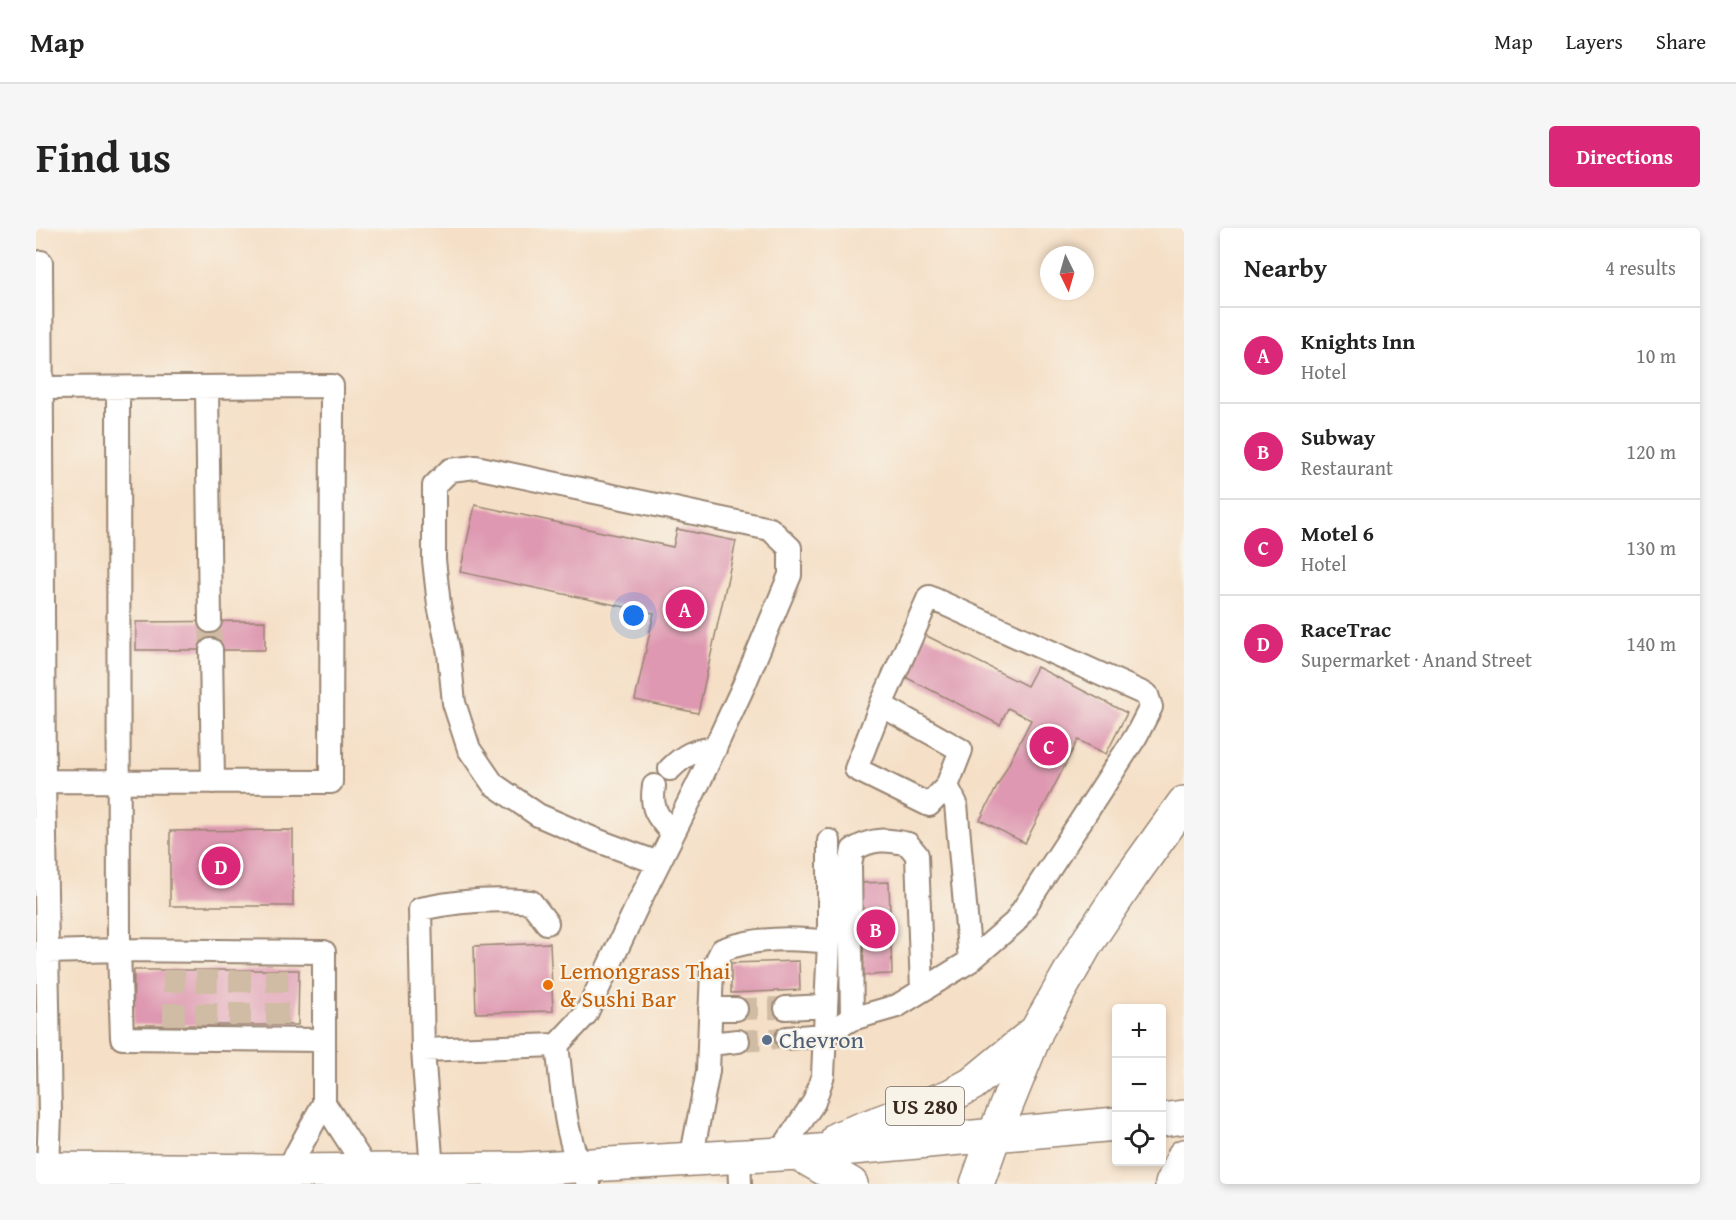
<!DOCTYPE html>
<meta charset="utf-8">
<style>
:root{--surface:#fff;--page:#f6f6f6;--text:#222;--muted:#767676;--line:#e0e0e0;--accent:#db2777}
body{margin:0;font-family:"Gentium Book Plus",serif;background:var(--page);color:var(--text)}
.controls{position:absolute;right:18px;bottom:18px;display:grid;overflow:hidden;border-radius:6px;box-shadow:0 3px 9px #0003}
.controls button{width:54px;height:54px;display:grid;place-items:center;padding:0;border:0;border-bottom:2px solid var(--line);background:var(--surface);color:var(--text);font:30px sans-serif}
.compass{position:absolute;left:1004px;top:18px;width:54px;height:54px;border-radius:50%;background:var(--surface);box-shadow:0 3px 9px #0003;rotate:175deg}
.you{position:absolute;left:598px;top:388px;width:21px;height:21px;margin:-15px;border:4px solid #fff;border-radius:50%;background:#1a73e8;box-shadow:0 0 0 9px #1a73e833}
.badge{display:grid;place-items:center;width:39px;height:39px;border-radius:50%;background:var(--accent);color:#fff;font-size:20px;font-weight:700}
.pin{position:absolute;translate:-50% -50%;border:3px solid #fff;box-shadow:0 2px 6px #0006}
.list{margin:0;padding:0;list-style:none}
h2{display:flex;justify-content:space-between;align-items:center;height:78px;margin:0;padding:0 24px;font-size:26px}
h2 small{font-size:20px;font-weight:400;color:var(--muted)}
.list li{display:grid;grid-template-columns:39px 1fr auto;gap:18px;align-items:center;box-sizing:border-box;height:96px;padding:0 24px;border-top:2px solid var(--line)}
.list b{display:block;font-size:22px;white-space:nowrap}
.list p{margin:0;font-size:20px;white-space:nowrap;color:var(--muted)}
.list em{font-size:20px;font-style:normal;color:var(--muted)}
.icon{flex:none;width:33px;height:33px;fill:none;stroke:currentColor;stroke-width:2;stroke-linecap:round;stroke-linejoin:round}
.map{position:relative;flex:none;width:1148px;height:956px;overflow:hidden;border-radius:6px}
header{display:flex;align-items:center;gap:36px;box-sizing:border-box;height:84px;padding:0 30px;background:var(--surface);border-bottom:2px solid var(--line)}
header strong{font-size:28px}
nav{display:flex;gap:33px;margin-inline-start:auto;font-size:21px}
.intro{display:flex;align-items:center;justify-content:space-between;box-sizing:border-box;height:144px;padding:0 36px}
h1{margin:0;font-size:42px}
.button{padding:15px 27px;border-radius:6px;background:var(--accent);color:#fff;font-size:21px;font-weight:700}
main{display:flex;gap:36px;padding:0 36px}
aside{flex:1;background:var(--surface);border-radius:6px;box-shadow:0 3px 9px #0003}
.map>svg:first-child{display:block}
</style>
<header>
<strong>Map</strong>
<nav><a>Map</a><a>Layers</a><a>Share</a></nav>
</header>
<div class="intro"><h1>Find us</h1><a class="button">Directions</a></div>
<main>
<div class="map">
<svg width="1148" height="956" viewBox="0 0 1148 956">
<rect width="100%" height="100%" fill="#f7f3e8"/>
<filter id="ink" filterUnits="userSpaceOnUse"><feTurbulence type="fractalNoise" baseFrequency=".0167" numOctaves="2"/><feDisplacementMap in="SourceGraphic" scale="12" xChannelSelector="R" yChannelSelector="G"/><feConvolveMatrix kernelMatrix="1 2 1 2 8 2 1 2 1" color-interpolation-filters="sRGB"/></filter>
<filter id="wash" filterUnits="userSpaceOnUse"><feTurbulence type="fractalNoise" baseFrequency=".008" numOctaves="4" result="noise"/><feDisplacementMap in="SourceGraphic" scale="24" xChannelSelector="R" yChannelSelector="G"/><feGaussianBlur stdDeviation="1.35" result="paint"/><feColorMatrix in="noise" values="0 0 0 0 0 0 0 0 0 0 0 0 0 0 0 0 0 1.4 0 .05"/><feComposite in="paint" operator="in"/></filter>
<g filter="url(#wash)">
<rect width="100%" height="100%" fill="#f5dfc6"/>
<g id="blocks">
<path fill="#de98b1" d="M439,277L637,319L641,301L700,313L662,485L599,472L618,385L424,344Z
M229,393V422H100V394Z
M887,406L991,458L1001,439L1091,485L1070,526L1042,512L989,615L944,592L995,492L972,480L964,497L865,447Z
M257,602V678H134V603Z
M853,654L856,746L828,747L825,655Z
M514,715L517,783L440,785L438,718Z
M763,733L764,762L695,765V735Z
M98,742H263L262,797H97Z"/>
</g>
</g>
<g filter="url(#ink)">
<use href="#blocks" fill-opacity="0" stroke="#988472" stroke-width="1.5"/>
<g fill="none" stroke-linecap="round" stroke-linejoin="round">
<path stroke="#d0bba4" stroke-width="22" stroke-dasharray="22 11" stroke-linecap="butt" d="M174,393L175,422
M138,742V797
M700,781L750,780
M170,797L171,742
M204,797V742
M241,797V742
M702,813L751,810"/>
<g stroke="#988472" stroke-width="26">
<path id="minor" d="M5,34L8,553L14,887L12,941
M171,159L174,393
M6,160L296,158L295,554L8,553
M175,422L177,554
M634,541C648,527 659,521 679,521
M618,558C614,582 622,589 637,606
M911,558L920,576L934,733
M793,613V714
M11,724L83,722L82,160
M750,780L790,778
M674,781H700
M816,791L814,637L817,622C837,610 850,611 872,616L881,627L886,762
M751,810L788,807L816,791L861,778L934,733L979,694L1100,508L1115,479L1111,467L893,369L845,477L820,541L893,577L911,558L925,522L845,477
M288,812L86,810L83,722L288,724V875
M673,816L702,813
M521,817L550,786L603,674L665,550L708,457L754,347V320L734,301L440,239L414,242L398,258V332L403,377L413,425L418,475L433,521L457,556L502,587L560,612L622,635
M387,822L521,817C527,864 528,915 553,956
M703,929L704,956
M655,932L672,843L676,742L686,722C720,709 757,710 793,714L787,847L778,874L743,926
M251,943L288,875L331,942V952
M397,956L387,822L384,681C422,673 457,670 495,674L511,695"/>
</g>
<g stroke="#988472" stroke-width="36">
<path id="highway" d="M1126,892L1148,889
M802,910L914,868L936,856L998,805
M761,925L815,956
M0,941L251,943L487,941L761,925L1080,896
M941,956L958,908L1001,802L1050,716L1095,649L1148,575
M1136,956L1148,928"/>
</g>
<use href="#minor" stroke="#fff" stroke-width="22"/>
<use href="#highway" stroke="#fff" stroke-width="33"/>
</g>
</g>
<circle fill="#e8710a" stroke="#f7f3e8" stroke-width="2" cx="512" cy="757" r="6"/>
<circle fill="#5c6f8a" stroke="#f7f3e8" stroke-width="2" cx="731" cy="812" r="6"/>
<g text-anchor="middle" stroke-width="4.5" stroke-linejoin="round" paint-order="stroke">
<rect fill="#f7f3e8" stroke="#73665b" stroke-width="1.5" x="850" y="859" width="78" height="38" rx="4.5"/>
<g font-size="22" font-weight="bold" fill="#3b2a1e">
<text x="889" y="886">US 280</text>
</g>
<g font-size="24" fill="#c56008" stroke="#f7f3e8" text-anchor="start">
<text x="524" y="751">Lemongrass Thai<tspan x="524" dy="28">&amp; Sushi Bar</tspan></text>
</g>
<g font-size="24" fill="#4e5e75" stroke="#f7f3e8" text-anchor="start">
<text x="743" y="820">Chevron</text>
</g>
</g>
</svg>
<div class="controls">
<button>+</button>
<button>−</button>
<button><svg class="icon" aria-label="locate" viewBox="0 0 24 24"><circle cx="12" cy="12" r="6"/><path d="M12 2v4M12 18v4M2 12h4M18 12h4"/></svg></button>
</div>
<svg class="compass" viewBox="-18 -18 36 36"><path d="M0-13l5 13h-10z" fill="#e53935"/><path d="M0 13l5-13h-10z" fill="#767676"/></svg>
<div class="you"></div>
<div class="pin badge" style="left:649px;top:381px">A</div>
<div class="pin badge" style="left:840px;top:701px">B</div>
<div class="pin badge" style="left:1013px;top:518px">C</div>
<div class="pin badge" style="left:185px;top:638px">D</div>
</div>
<aside>
<h2>Nearby<small>4 results</small></h2>
<ul class="list">
<li><span class="badge">A</span><div><b>Knights Inn</b><p>Hotel</p></div><em>10 m</em></li>
<li><span class="badge">B</span><div><b>Subway</b><p>Restaurant</p></div><em>120 m</em></li>
<li><span class="badge">C</span><div><b>Motel 6</b><p>Hotel</p></div><em>130 m</em></li>
<li><span class="badge">D</span><div><b>RaceTrac</b><p>Supermarket · Anand Street</p></div><em>140 m</em></li>
</ul>
</aside>
</main>
